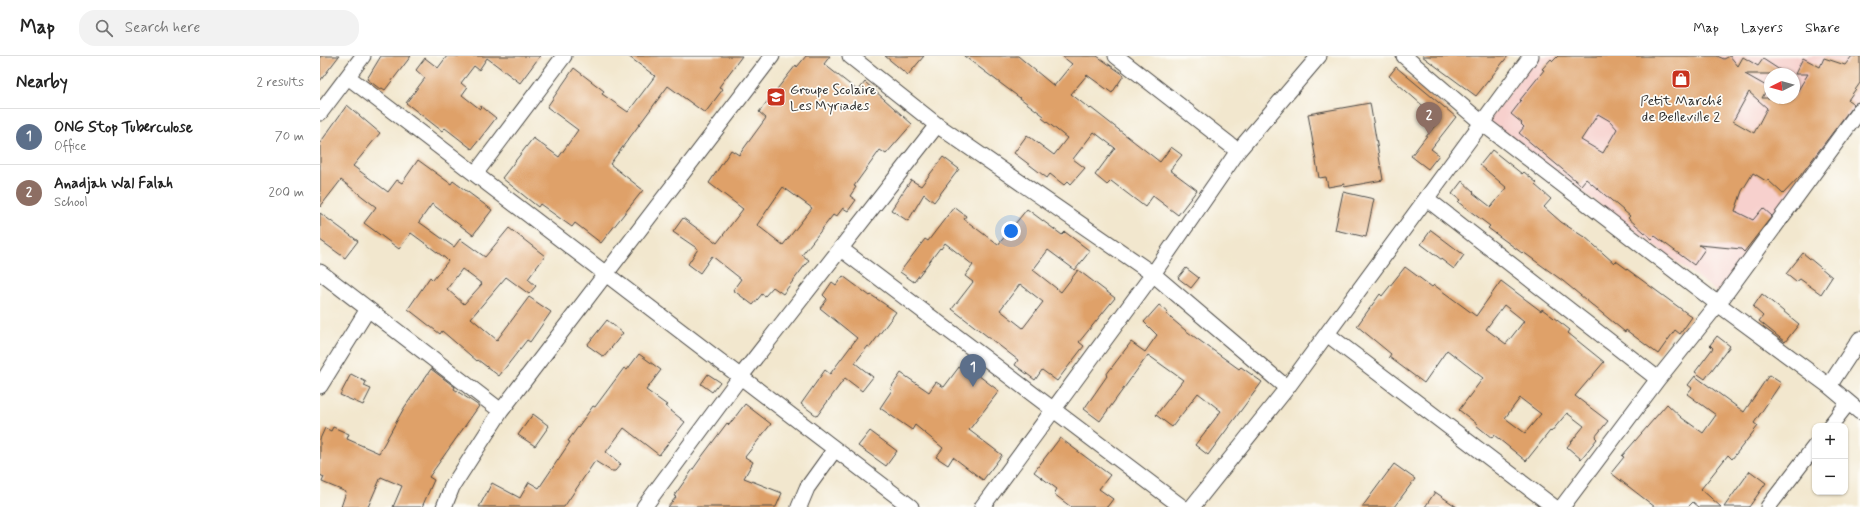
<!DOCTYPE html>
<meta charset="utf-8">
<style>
:root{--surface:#fff;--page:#f2f2f2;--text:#222;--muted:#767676;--line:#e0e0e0;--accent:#c8321e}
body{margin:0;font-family:Mynerve,sans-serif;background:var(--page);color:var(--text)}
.controls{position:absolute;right:12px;bottom:12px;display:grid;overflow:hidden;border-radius:8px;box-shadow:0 1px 3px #0004}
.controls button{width:36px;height:36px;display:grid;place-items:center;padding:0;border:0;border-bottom:1px solid var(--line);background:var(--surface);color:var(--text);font:20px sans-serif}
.compass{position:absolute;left:1444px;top:12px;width:36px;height:36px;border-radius:50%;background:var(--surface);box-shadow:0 1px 3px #0004;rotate:265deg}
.you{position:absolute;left:691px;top:175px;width:14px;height:14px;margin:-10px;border:3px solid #fff;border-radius:50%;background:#1a73e8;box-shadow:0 0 0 6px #1a73e833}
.badge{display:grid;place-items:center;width:26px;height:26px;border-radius:50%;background:var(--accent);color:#fff;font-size:13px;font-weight:700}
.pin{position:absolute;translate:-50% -33px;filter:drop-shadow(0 1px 2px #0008)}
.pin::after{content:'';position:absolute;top:21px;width:14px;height:12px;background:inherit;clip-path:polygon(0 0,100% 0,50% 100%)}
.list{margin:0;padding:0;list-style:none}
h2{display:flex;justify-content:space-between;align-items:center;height:52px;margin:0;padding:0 16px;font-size:17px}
h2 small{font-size:13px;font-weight:400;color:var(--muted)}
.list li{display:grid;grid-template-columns:26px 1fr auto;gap:12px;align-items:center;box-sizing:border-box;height:56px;padding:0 16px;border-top:1px solid var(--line)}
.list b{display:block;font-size:15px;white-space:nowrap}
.list p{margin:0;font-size:13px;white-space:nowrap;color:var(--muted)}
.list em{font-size:13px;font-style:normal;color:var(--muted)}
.icon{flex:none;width:22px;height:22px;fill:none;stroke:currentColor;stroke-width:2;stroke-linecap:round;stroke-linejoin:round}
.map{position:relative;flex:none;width:1540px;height:451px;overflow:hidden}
header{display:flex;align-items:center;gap:24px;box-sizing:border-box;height:56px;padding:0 20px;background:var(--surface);border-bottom:1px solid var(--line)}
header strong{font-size:19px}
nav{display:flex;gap:22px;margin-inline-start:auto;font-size:14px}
.search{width:280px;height:36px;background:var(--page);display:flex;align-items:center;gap:10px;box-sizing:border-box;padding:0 14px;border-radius:16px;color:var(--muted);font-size:15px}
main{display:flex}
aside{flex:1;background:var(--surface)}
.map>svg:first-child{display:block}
</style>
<header>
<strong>Map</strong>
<div class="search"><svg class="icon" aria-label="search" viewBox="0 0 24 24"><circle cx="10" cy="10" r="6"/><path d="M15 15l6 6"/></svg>Search here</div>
<nav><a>Map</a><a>Layers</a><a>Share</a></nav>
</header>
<main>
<aside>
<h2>Nearby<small>2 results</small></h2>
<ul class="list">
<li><span class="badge" style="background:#5c6f8a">1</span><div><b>ONG Stop Tuberculose</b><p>Office</p></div><em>70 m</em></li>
<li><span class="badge" style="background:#8d6e63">2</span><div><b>Anadjah Wal Falah</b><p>School</p></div><em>200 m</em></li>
</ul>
</aside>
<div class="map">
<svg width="1540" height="451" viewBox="0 0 1540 451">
<rect width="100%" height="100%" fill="#fdfcf7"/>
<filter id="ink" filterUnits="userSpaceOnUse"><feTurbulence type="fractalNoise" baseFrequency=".025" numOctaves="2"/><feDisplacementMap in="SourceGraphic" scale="8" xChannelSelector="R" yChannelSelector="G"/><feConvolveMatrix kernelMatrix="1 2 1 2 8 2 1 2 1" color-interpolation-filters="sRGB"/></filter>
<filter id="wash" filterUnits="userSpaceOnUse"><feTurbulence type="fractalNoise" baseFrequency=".012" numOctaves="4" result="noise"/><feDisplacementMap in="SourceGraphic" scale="16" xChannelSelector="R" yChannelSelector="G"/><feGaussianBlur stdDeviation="0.9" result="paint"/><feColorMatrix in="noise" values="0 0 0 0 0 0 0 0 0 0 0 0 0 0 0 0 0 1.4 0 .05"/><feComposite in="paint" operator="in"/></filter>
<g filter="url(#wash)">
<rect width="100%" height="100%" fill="#f2e7ce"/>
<path fill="#f7d0cd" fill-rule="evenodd" d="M1216,0H1540V46L1398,237L1168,65ZM1450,18H1474V42H1450Z"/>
<g id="blocks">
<path fill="#dfa169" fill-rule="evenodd" d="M0,0H19L0,25Z
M61,0H91L65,34L62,32L60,33L47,23Z
M127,0H220L200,27L167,2L159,14L154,10L141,27L147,32L142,39L160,53L161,50L176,62L152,93L125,72L122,75L86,47L105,22L96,14L105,2L118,12Z
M308,0H422L399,31L403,33L385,57L348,30L290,108L323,134L281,187L255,167L252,171L220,148L218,151L182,122L213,82L239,101L258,74L227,51L254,12L284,35L282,38L308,56L335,20Z
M486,0H510L504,8L538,35L545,26L592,68L566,98L560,94L534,130L536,131L530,140L536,144L528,155L523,152L516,161L513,159L482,199L489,204L463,238L453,231L445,240L442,238L433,249L413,234L421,223L392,200L380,217L368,208L378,193L353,176L363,162L397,187L423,153L389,127L411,94L419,99L446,62L439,56L476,9L477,11ZM463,131L492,152L463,189L437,169Z
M565,0H604L588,19Z
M644,0H698L734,30L752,8L742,0H777L804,19L792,37L767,19L751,38L770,53L771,52L840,106L851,91L862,99L850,114L877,134L858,159L833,140L825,151L791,125L787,129L775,119L795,92L774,76L753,103L765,112L751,128L748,125L744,129L730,118L727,122L694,97L707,79L734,99L747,82L722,62L724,60Z
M1102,0H1188L1156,40Z
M1238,0H1397L1404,3L1410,0L1418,10L1423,1L1438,10L1443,3L1466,18H1425L1448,31L1442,42H1469L1472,44L1488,18H1475L1483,2L1500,11L1504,2L1525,9L1532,0H1540V27L1528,44L1534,48L1480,120L1463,138L1448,124L1446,125L1433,117L1422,135L1415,155L1433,164L1443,152L1452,160L1424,196L1421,193L1379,189L1385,193L1374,209L1335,180L1332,183L1308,162L1310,160L1266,123L1261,129L1199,77L1204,71L1201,68L1202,67L1191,58L1201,45L1200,44L1224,14L1222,13L1231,3L1233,5ZM1429,36L1447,52L1434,77L1413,65ZM1278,58L1290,65L1297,73L1283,97L1261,84Z
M1076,11L1136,61L1111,93L1119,99L1108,113L1091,100L1119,64L1069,20Z
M1050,47L1063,124L1024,131L1025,128L1008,131L1006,121L999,122L988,58Z
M27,49L60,77L33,110L68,136L77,124L82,127L98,104L131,128L133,125L172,154L153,179L112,148L99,166L134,191L140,183L165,201L189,172L225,200L208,223L216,230L209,238L186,221L151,262L177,284L209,241L231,256L210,286L207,284L179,320L158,304L157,305L122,275L120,278L88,253L110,221L113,224L128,205L125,202L91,177L79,193L44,167L56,151L21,124L0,151V87ZM142,213L162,228L144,248L127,233Z
M1172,94L1202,118L1204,116L1217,127L1215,129L1231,143L1224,151L1241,166L1264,181V180L1294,207L1296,205L1372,261L1360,278L1355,274L1338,298L1306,274L1305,276L1243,225L1203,196L1202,197L1168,172L1170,170L1138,146L1140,144L1132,138L1142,125L1154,136L1153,137L1171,151L1187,132L1160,109Z
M623,101L639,113L614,146L604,138L588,165L571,154L591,124L601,130Z
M1023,136L1054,143L1046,181L1015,174Z
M634,151L646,160L644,163L678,189L707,153L742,179L745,176L770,195L755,214L728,194L713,214L741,236L758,214L795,242L759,286L764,290L737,325L722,314L715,324L695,309L698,304L632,253L653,226L645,220L653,209L625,187L621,193L620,192L594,226L580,216L605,183L608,185ZM700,228L723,246L703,272L680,254Z
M0,157L38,185L25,202L0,184Z
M1111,174L1144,199L1134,213L1101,188Z
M1483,197L1512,221L1501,238L1480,223L1476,226L1466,218Z
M1085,211L1112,231L1114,229L1156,260L1181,225L1221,255L1222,253L1245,270L1250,274L1248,277L1284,306L1255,340L1288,365L1275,381L1277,383L1261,403L1247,391L1264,370L1247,357L1231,376L1230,375L1206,405L1174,379L1172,382L1156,369L1157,368L1139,354L1163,322L1127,294L1104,327L1069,301L1071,298L1037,270L1060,238L1062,240ZM1184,249L1204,265L1186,288L1166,273ZM1200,342L1221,358L1205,377L1185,362Z
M866,212L879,222L871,232L858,222Z
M523,220L550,240L551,239L563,247L576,256L550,291L548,290L535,307L553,321L542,335L525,322L497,360L481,348L505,314L510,318L537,282L500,252L507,243L503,239L512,226L516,229Z
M1442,238L1479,268L1465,286L1439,265L1443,260L1433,251Z
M839,249L848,256L846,258L865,274L919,313L921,311L942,326L888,399L875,389L901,355L878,337L852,371L836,359L863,324L828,299L780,365L764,353L787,320L786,319L811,286L825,296L837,279L824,266Z
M287,264L303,277L284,301L267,289Z
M1397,280L1410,290L1385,323L1375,316L1393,292L1390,289Z
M319,298L341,314L326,334L347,349L345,350L365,366L339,399L304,372L286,396L301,408L295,415H291L275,405L244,451H159L172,427L200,442L209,426L219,432L250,386L248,385L273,350L275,351L304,312L307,314Z
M642,307L679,335L649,374L682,399L663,424L633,401L628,409L616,401L623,392L595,369L592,374L560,352L572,334L570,333L581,317L609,336L616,326L624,331Z
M111,313L135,331L134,333L159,350L109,421L114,424L102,451H73L82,430L61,421L48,451H21L26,436L2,426L4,421L0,419V383L5,372L11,375L13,371L29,378L27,383L59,397L84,352Z
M31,318L46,326L44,330L51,333L43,349L20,339Z
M388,318L400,326L392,336L381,328Z
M1449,319L1461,327L1434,367L1438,370L1412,403L1408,399L1381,433L1401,451H1379L1373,446L1368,451H1335L1291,417L1304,401L1302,400L1347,348L1362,362L1383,377L1396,359L1367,338L1372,332L1368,329L1375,320L1424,356Z
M425,348L451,368L425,401L433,406L424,422L462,437L456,451H348L356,441L354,440L383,399L407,367L409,369Z
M213,358L229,370L215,390L198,379Z
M550,375L577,395L566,410L538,390Z
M740,382L790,419L779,433L793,443L787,451H751L734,438L737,433L714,416Z
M1074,408L1095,423L1074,451H1042Z
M1430,415L1446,427L1429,451H1404Z
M1115,436L1137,451H1105Z"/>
</g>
</g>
<g filter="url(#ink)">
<use href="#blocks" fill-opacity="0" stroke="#494743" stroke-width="1"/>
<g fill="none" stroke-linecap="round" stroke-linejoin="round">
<g stroke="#494743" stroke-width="17">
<path id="minor" d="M530,0L617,69L833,218L967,332
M796,0L918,95
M1084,0L1162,67L1398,248L1509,330L1540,356
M28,21L591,451
M0,57L43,0
M155,118L244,0
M1107,143L1338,323
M521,193L862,451
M0,216L181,355
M1007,278L1234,451
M0,330L48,253
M1509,330L1540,283
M1510,370L1528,347
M124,451L132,431L181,355L452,0
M324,451L421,320L617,69
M479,451L487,432L515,393
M662,451L833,218L918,95L999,0
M872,451L967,332L1211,0
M1242,451L1338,323L1398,248L1540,54
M1448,451L1495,390"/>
</g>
<use href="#minor" stroke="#fff" stroke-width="15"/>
</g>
</g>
<defs>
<g id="shop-square" transform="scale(1)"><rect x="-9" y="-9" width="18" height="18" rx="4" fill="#c8321e" stroke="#fdfcf7"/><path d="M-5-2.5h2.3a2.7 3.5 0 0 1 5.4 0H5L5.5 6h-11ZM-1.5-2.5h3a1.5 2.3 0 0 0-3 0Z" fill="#fff"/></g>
<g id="school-square" transform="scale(1)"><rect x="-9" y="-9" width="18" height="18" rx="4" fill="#c8321e" stroke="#fdfcf7"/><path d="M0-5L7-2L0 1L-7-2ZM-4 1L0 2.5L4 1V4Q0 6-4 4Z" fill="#fff"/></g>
</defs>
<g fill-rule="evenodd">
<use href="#shop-square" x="1361" y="23"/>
<use href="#school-square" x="456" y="41"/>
</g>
<g text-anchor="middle" stroke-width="3.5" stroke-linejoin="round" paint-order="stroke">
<g font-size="14" fill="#2b2b2b" stroke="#fdfcf7" text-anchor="start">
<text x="470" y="38">Groupe Scolaire<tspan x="470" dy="16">Les Myriades</tspan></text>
<text x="1361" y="49" text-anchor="middle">Petit Marché<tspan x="1361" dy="16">de Belleville 2</tspan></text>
</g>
</g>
</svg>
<div class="controls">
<button>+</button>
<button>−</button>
</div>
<svg class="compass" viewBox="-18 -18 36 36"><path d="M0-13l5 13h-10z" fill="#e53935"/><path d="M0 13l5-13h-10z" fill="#767676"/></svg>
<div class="you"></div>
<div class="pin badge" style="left:653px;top:331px;background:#5c6f8a">1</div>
<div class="pin badge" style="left:1109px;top:79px;background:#8d6e63">2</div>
</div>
</main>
